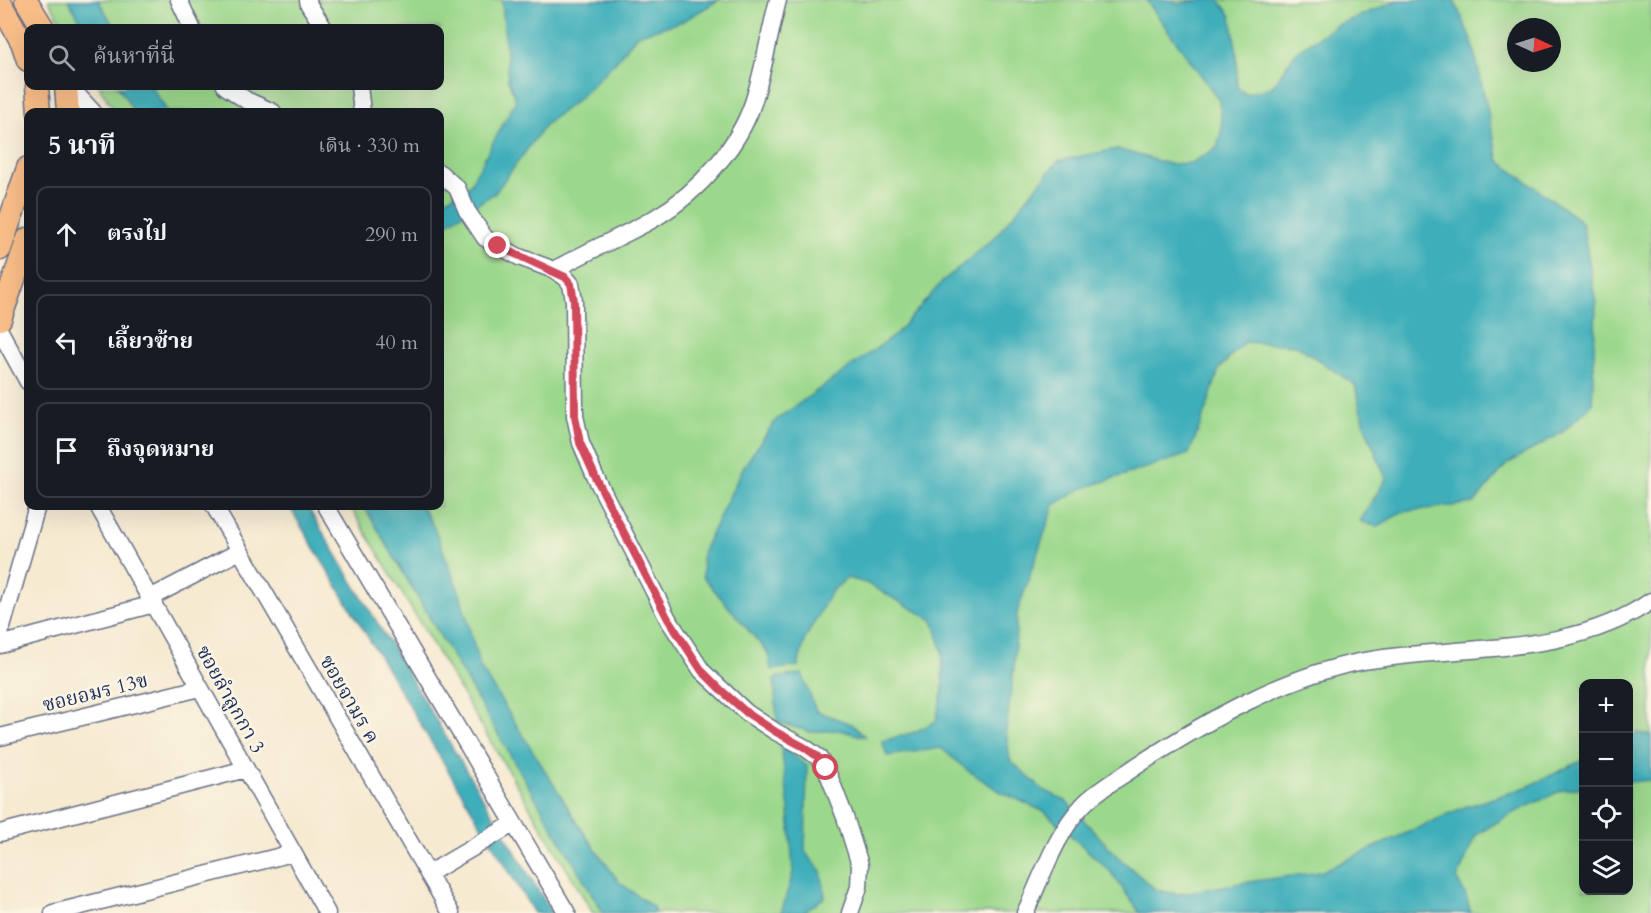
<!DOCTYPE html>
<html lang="th">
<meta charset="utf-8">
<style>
:root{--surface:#171b24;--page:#242831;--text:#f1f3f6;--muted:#9ea1a6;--line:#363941}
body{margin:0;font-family:Cardo,"Noto Serif Thai",serif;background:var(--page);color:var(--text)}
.controls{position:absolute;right:18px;bottom:18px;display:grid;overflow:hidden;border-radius:12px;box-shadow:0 6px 24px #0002}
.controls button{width:54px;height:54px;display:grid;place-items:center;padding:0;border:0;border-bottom:2px solid var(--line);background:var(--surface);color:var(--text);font:30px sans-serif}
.compass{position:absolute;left:1507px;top:18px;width:54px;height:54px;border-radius:50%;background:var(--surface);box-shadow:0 6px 24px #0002;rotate:94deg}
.stop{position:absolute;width:18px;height:18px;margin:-14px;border:4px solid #d1495b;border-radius:50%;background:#fff}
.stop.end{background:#d1495b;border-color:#fff;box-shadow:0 2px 6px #0008}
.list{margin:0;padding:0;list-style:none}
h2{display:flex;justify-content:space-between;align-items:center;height:78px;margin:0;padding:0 24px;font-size:26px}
h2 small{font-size:20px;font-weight:400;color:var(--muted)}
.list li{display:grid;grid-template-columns:39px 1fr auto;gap:18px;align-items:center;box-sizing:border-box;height:96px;margin:0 12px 12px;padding:0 12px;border:2px solid var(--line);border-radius:12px}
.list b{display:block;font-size:22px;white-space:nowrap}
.list em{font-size:20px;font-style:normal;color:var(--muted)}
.icon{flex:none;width:33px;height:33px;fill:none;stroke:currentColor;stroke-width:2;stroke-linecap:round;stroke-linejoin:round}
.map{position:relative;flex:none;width:1651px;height:913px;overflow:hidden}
.search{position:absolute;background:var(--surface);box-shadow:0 6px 24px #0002;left:24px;top:24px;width:420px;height:66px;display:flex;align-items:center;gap:15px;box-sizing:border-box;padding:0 21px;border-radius:12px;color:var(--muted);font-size:22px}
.panel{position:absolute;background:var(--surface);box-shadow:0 6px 24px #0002;left:24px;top:108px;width:420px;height:402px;border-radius:12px}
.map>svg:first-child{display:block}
</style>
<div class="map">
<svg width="1651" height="913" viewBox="0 0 1651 913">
<rect width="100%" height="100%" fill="#fcf5e5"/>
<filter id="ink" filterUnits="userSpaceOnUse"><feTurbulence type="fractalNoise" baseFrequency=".0167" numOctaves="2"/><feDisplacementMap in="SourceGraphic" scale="12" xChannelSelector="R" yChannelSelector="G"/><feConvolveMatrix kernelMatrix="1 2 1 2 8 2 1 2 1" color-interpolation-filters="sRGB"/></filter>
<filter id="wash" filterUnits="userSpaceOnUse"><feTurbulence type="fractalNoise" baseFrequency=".008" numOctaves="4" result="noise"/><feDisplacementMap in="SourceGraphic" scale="24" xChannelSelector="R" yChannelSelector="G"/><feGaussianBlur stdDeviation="1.35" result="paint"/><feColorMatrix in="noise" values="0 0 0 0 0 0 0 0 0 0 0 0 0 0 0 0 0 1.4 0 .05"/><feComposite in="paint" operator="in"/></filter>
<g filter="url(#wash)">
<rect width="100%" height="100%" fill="#f6ead1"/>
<path fill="#9cd88c" stroke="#5c8475" stroke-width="1.5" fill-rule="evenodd" d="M48,0H1651V913H593L350,506H440V112H115L99,86H440V28H65ZM1516,27H1552V63H1516ZM1584,684H1628V890H1584Z"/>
<path fill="#3eaeba" stroke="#2c6e8c" stroke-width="1.5" d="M68,0H98L115,28H85Z
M502,0H719L683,21L637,35L616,61L577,100L545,125L495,193L440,228V203L470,185L516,100L508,80Z
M1146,0H1173L1177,4L1201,0H1219L1231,16L1237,54V87L1246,94L1272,87L1296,52L1335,26L1399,0H1454L1472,41L1499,161L1582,222L1596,303L1592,404L1563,432L1507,464L1474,503L1402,512L1377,527L1360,521L1386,479L1363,421L1355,385L1296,345L1244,342L1219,369L1206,410L1189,454L1081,489L1054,505L1017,613L1014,667L1006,730L1010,760L1042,789L1066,801L1117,856L1156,890L1178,894L1241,883L1320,872L1462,808L1527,787L1583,760V787L1562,790L1507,816L1476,835L1457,879L1466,896L1471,913H1140L1110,871L1045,812L1001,792L967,770L941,748L887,756L882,741L915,732L936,721L943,690L942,650L933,620L866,583L847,578L831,592L805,639L798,666L771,670L768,653L703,577L702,553L744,466L776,420L895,335L943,281L994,238L1058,161L1117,149L1169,164L1191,163L1217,148L1222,128L1219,100Z
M118,86H151L168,112H134Z
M289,506H307L552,913H534Z
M364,506H421L434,527L460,594L480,667L586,836L619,882L653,907L655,913H603Z
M802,674L816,711L851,724L866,737L839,730L810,732L777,722L774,678Z
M1638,733L1651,735V780L1629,782V738Z
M781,746L807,766L805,852L821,871L825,897L803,913H781L793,873L789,809Z"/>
</g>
<g filter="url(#ink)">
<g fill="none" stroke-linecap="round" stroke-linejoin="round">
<g stroke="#687086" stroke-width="19">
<path id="minor" d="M179,0L192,28
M308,0L309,5L324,28
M69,86L93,112
M225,86L246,100L273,112
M359,86L362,112
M440,173L457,188L467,211L485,238L519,257L554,270L565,277L571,284L574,301L575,416L581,443L595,476L668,619L702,671L747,713L776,732L804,747L818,757L826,768L845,817L860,865L859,887L850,913
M554,270C587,251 622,237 655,218C699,192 743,143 756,93C765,63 770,31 778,0
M0,331L28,382
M98,506L327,913
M214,506L451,913
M326,506L567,913
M150,598L240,551
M0,634L37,506
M0,645L154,604
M0,737L200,688
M0,833L246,769
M428,874L513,824
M53,913L293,853
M1025,913C1041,879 1057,832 1083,805C1098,789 1120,778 1138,765C1207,721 1283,676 1364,661C1458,644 1570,658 1651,601"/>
</g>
<g stroke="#687086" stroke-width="25">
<path id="major" d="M26,0L43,28
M0,3L22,42L28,60
M37,86L39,112
M66,86L68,112
M0,249L28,168
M0,319L28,239"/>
</g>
<use href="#minor" stroke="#fff" stroke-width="16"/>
<use href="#major" stroke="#f8bd88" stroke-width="22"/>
</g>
</g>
<g fill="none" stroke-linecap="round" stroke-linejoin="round" filter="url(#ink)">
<path stroke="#d1495b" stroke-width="8" d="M498,246L565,277L571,284L574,301L575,416L580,443L595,476L668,619L702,671L722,691L747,713L776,732L804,747L818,757L826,768"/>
</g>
<g text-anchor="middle" stroke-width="5" stroke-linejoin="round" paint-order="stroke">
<g font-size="20" fill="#1b2f5e" stroke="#fcf5e5">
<text transform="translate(95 692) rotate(-14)" y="7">ซอยอมร 13ข</text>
<text transform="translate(231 699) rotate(61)" y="7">ซอยลำลูกกา 3</text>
<text transform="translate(350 699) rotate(60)" y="7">ซอยจามร ค</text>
</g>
</g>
</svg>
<div class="controls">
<button>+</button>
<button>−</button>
<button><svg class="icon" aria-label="locate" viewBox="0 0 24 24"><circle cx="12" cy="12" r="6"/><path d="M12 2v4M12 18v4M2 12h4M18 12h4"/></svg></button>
<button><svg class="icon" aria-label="layers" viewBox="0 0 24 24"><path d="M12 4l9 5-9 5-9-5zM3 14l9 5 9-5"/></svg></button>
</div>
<svg class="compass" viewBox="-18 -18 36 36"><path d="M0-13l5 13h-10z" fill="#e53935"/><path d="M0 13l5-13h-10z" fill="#9ea1a6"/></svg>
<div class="stop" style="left:826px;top:768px"></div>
<div class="stop end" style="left:498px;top:246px"></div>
<div class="search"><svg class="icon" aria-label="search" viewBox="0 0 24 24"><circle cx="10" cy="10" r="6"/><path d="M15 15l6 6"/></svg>ค้นหาที่นี่</div>
<section class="panel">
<h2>5 นาที<small>เดิน · 330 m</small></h2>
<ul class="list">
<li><svg class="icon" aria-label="ahead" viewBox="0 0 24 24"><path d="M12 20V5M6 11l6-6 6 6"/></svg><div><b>ตรงไป</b></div><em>290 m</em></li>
<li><svg class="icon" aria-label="left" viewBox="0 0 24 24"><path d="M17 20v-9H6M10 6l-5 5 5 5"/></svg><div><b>เลี้ยวซ้าย</b></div><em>40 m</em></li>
<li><svg class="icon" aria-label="arrive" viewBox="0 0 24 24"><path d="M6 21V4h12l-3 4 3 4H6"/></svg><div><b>ถึงจุดหมาย</b></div></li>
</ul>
</section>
</div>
